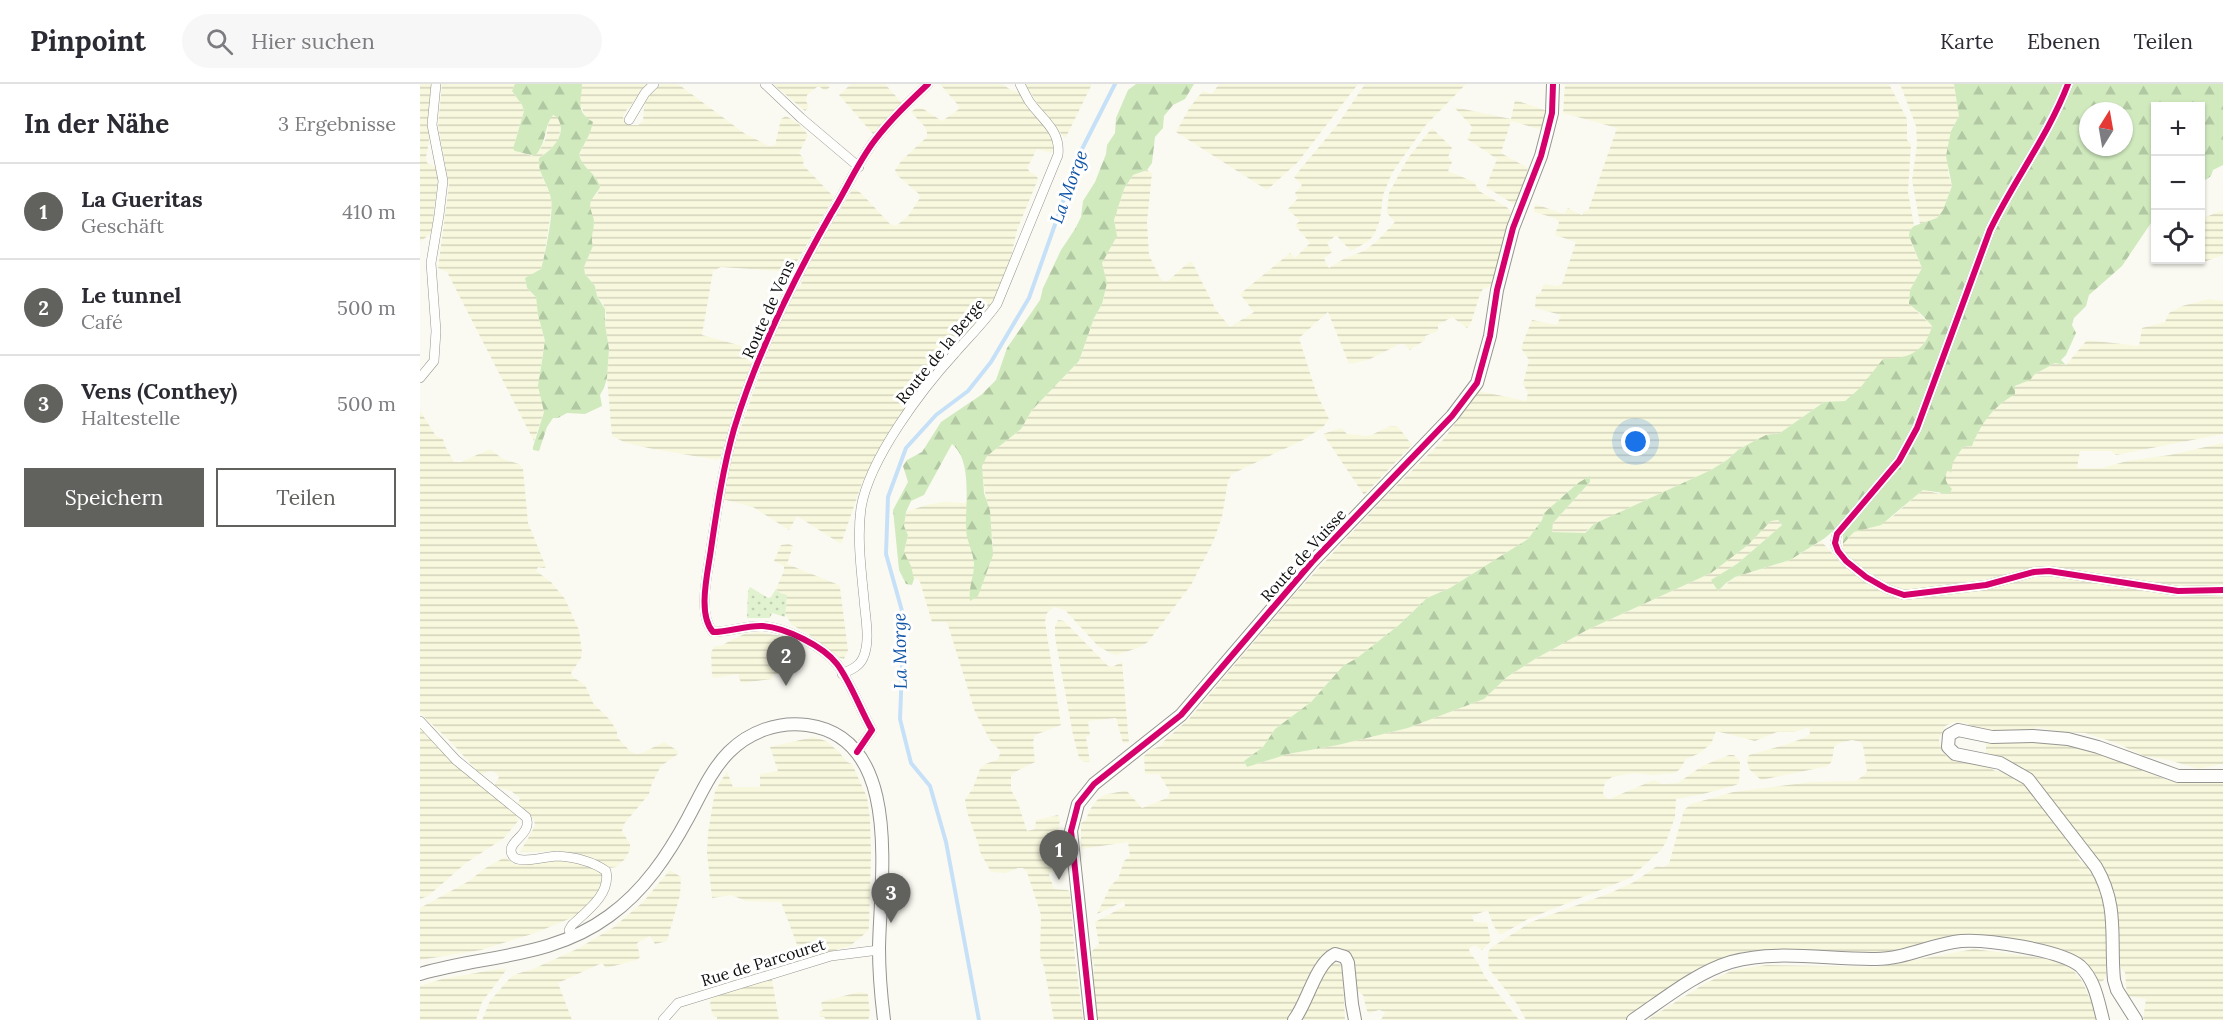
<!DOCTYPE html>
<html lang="de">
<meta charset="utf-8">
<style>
:root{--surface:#fff;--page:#f7f7f7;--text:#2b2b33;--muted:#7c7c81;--line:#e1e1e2;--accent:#61615e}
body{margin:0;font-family:Lora,serif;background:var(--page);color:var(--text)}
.controls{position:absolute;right:18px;top:18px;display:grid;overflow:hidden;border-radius:0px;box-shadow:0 2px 4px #0004}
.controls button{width:54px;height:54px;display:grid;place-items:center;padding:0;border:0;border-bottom:2px solid var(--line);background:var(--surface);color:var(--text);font:30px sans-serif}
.compass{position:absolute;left:1659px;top:18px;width:54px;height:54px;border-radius:50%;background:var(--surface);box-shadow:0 2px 4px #0004;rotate:11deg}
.you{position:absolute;left:1216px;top:358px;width:21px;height:21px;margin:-15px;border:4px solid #fff;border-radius:50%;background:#1a73e8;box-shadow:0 0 0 9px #1a73e833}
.badge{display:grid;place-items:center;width:39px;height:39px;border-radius:50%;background:var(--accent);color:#fff;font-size:20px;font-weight:700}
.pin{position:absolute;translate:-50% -50px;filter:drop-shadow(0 2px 3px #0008)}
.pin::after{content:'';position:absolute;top:32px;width:21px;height:18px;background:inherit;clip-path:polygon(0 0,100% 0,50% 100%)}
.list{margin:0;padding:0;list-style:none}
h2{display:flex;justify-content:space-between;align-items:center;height:78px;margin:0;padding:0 24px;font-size:26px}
h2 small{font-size:20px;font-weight:400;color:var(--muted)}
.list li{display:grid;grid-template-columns:39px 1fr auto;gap:18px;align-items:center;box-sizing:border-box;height:96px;padding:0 24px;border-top:2px solid var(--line)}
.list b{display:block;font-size:22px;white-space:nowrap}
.list p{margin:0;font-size:20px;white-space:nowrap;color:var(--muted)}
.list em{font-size:20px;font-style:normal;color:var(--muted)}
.actions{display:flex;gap:12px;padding:18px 24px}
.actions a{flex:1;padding:14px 0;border:2px solid var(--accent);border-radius:0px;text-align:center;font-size:21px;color:var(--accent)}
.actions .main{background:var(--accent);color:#fff}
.icon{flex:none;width:33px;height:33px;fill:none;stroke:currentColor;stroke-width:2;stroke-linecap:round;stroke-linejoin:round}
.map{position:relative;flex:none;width:1803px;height:936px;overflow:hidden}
header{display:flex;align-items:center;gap:36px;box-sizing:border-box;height:84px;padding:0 30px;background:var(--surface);border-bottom:2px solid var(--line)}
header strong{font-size:28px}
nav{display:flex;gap:33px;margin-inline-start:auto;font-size:21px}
.search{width:420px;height:54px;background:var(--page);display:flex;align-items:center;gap:15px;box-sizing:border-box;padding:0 21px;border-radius:33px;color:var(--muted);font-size:22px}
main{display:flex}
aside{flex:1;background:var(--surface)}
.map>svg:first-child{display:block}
</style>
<header>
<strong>Pinpoint</strong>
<div class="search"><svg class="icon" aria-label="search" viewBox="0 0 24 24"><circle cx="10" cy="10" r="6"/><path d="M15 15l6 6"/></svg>Hier suchen</div>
<nav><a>Karte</a><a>Ebenen</a><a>Teilen</a></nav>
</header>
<main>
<aside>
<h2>In der Nähe<small>3 Ergebnisse</small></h2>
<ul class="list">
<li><span class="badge">1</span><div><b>La Gueritas</b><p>Geschäft</p></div><em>410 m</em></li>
<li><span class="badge">2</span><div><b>Le tunnel</b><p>Café</p></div><em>500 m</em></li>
<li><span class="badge">3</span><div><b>Vens (Conthey)</b><p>Haltestelle</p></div><em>500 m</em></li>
</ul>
<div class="actions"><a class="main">Speichern</a><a>Teilen</a></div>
</aside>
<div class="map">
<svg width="1803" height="936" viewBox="0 0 1803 936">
<defs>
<pattern id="farmland-rules" width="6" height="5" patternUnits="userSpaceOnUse" patternTransform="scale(1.5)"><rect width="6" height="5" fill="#f8f8de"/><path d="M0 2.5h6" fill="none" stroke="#d3d3bd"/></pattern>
<pattern id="forest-firs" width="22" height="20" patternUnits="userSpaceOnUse" patternTransform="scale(1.5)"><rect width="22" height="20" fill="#d0eabe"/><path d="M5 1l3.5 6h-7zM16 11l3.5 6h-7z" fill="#b1c8a2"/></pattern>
<pattern id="garden-dots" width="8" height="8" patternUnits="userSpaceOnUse" patternTransform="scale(1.5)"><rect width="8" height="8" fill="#e1f2d0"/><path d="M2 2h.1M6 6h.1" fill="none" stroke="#c0ceb1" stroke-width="1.8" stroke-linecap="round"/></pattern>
</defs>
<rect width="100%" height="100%" fill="#fbfaf2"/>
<path fill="url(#farmland-rules)" d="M0,0H12L8,36L9,57L6,74L7,79L16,83L18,93L12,145L10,150L0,158Z
M22,0H95L92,7L102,21L104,27L95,58L106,70L112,72L121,64L126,54L129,36L133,31L137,32L141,37L139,55L135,61L119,74V79L123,95L130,108L132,121L124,173L121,185L105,195L107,204L116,213L118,231L125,257L119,294L124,328L114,357L27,188L18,184L29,101L18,42Z
M162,0H228L206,27L203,33L205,39L208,41H218L223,37L224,22L228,13L241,0H258L324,49L349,62L355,61L361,35L366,32L378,39L388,51L379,69L384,75L383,81L414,113L371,188L301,183L293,187L282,251L322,262L335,268L334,278L300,374L297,376L233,365L206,359L192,352L187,294L189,265L185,240L186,229L183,219L177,212L175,202L165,190L164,183L173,162L171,155L174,138L170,126L171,115L178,109L180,102L175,93L163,82L159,70L170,49L162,24L158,19Z
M353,0H407L410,3L405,7L400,3H397L387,11L386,17L389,23L385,27Z
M431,0H465L482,19L453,50L419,11Z
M520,0H582L591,6L599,8L629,46L634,60V64L631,69L617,65L607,84L610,88L616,91L618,95L597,146L589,182L577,211L562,234L525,270L456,370L442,399L421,460L377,432L369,446L333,423L302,415L311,372L343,280L365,224L375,207L381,201L385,183L432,106L435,105L442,110L470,140L476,142L489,131L500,114L499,110L478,92L475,86L482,76L507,53V48L505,43L491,28L496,24H502L522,37L539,25L538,21Z
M605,0H672L646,53H644L625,31Z
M799,0H938L878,78L847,106L756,48L770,23L783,7L792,10Z
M945,0H1046L1005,42L972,89L963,111L960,136L954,151L947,158L931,167L916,151L907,159L912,168L904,174L906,179L909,184L925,174L944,167L957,157L975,138L967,129L969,109L988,74L1012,44L1032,64L1028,73L1032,78L1028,87L1054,98L1059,107L1088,124L1091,129L1073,199L1071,202L1063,205L1060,210L1051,239L1047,244L1032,233L1018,241V247L1005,252V256L990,266L984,260H980L948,276L929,280L908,228L879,254L896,308L909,335L903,343L883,356L812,390L808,397L802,433L793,458L771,501L728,558L720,563L697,571L692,570L678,562L645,526L634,523L627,529L625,538L641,641L615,651L613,658L615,678L595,688L591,692V706L598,719L607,747L615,745L616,736L638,731L640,736L638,749L643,775L648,784L630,788L629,791L634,805L648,806L650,809L655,874L663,936H634L624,883L620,872L621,831L607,788L603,784H598L586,789L571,788L559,766V762L547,728L545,716L553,704L560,685L565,680L577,676L581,668L570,656L555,628L528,541L526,538H512L500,498L498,495H494L484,468L488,451L484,442L486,428L506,421L523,418L547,419L546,445L554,476V495L549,508L563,496L570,481L573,458L561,382L567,372L601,345L612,326L659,277L674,234L682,220L687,199L682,179L696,152L694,136L704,105L713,91L727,86L732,89L727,138L729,171L739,192L743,197H748L769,178H772L796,226L810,243L834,228L820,210L870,169L875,174L890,159L875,141L880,137L868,125L878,114L875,109L882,101L874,93L918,40Z
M1145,0H1469L1487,35V56L1491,60L1488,108L1494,142L1490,146V156L1502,184L1490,206L1489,220L1512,242L1510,251L1496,270L1480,275L1425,317L1404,318L1360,349L1346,351L1318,366L1307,376L1291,386L1174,440L1164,449L1132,448L1133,439L1170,398L1158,399L1124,429L1122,436L1108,455L1030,504L1007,514L979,541L937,574L923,582L891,618L855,645L843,663L824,677L827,683L868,670L918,661L988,644L1064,615L1087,593L1115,575L1167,546L1291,489L1328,461L1351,437L1358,436L1362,441L1317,480L1292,496L1298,507L1315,493L1370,476L1401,457L1422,480L1436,490L1464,508L1481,514L1538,510L1622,492H1634L1734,508L1754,513L1770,511L1803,512V680L1778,685L1749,676L1724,672L1696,659L1665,649L1639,648L1617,643L1610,649L1566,648L1545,639L1534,638L1525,642L1521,651L1519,656L1522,668L1529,674L1541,678L1569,683L1575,687L1586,688L1604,700L1620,717L1656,766L1658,775L1671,785L1682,807L1687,838L1686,892L1683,897L1679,899L1672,886L1661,874L1641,865L1555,851H1545L1464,870L1319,869L1309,872L1255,902L1206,936H1106L1097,920L1069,885L1068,868L1072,863L1111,838L1190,809L1214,798L1237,782L1243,783L1249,780L1264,726L1271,720L1313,708L1391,698L1436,697L1445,690L1447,687L1443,662L1441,658L1432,656L1419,659L1414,663L1412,677L1408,682L1341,696L1329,685L1327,676L1329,671L1368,660L1386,653L1390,650L1389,643L1374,648H1357L1335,657L1296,647L1291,660L1278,670L1266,675L1260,685L1255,689L1232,691L1214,689L1192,693L1185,698L1183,709L1185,713L1189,715L1234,696L1242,700L1258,699L1282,682L1309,671H1314L1320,678L1319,699L1316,701L1283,710L1256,715L1255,733L1246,758L1241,766L1210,794L1108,835L1082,850H1079L1073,841L1068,826L1052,832L1054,838L1067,839L1071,857L1062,866L1055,861L1051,863L1049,865L1050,869L1058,879L1065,893L1099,936H961L965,928L959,926L949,929L947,927L943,911L937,907L933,875L927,868L919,865L906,869L901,873L868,936H678L672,910L674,883L671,868L679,860L675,838L705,822L704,817L677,830L691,801L698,795L704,777L710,772L708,758L661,765V739L666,736L669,727L676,717L684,711L703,707H707L722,724L747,714L750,708L739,690H725L724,672L732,665L741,662L744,657L769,635L873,512L964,414L1023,356L1059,307L1106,317L1108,309L1103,300L1109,276L1101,264L1107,248L1112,236L1137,241L1141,231L1115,224L1116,211L1120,210L1124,200L1137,202L1142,200L1156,158L1135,151L1139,138L1135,134L1114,128L1115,120L1144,130L1148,124L1162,131L1164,127H1168L1197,44L1143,29Z
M1480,0H1534L1539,32L1531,47L1528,89L1532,102L1523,126L1517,134L1500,140L1492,96L1497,61L1496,42Z
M1095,16L1125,26L1126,30L1122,46L1091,37L1081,69L1108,84L1097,121H1095L1066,103L1077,75L1047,55L1053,44L1034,23L1091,35Z
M1803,126V171L1781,179L1778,176H1780L1781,135Z
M1789,215L1803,217V350L1696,371L1691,367H1660L1657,384H1682L1707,377L1750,371L1803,359V502L1762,503L1638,484L1488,507L1476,505L1462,497L1430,475L1423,467V460L1434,448L1445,443L1451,444L1472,433L1503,406L1520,410L1526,398L1525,393L1528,384L1543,363L1552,362L1563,337L1585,316L1595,310V303L1609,296L1615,290L1635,279L1646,281L1667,256L1719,262L1722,244L1745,238L1749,229L1762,222Z
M0,327L16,352L23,355L25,362L34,378H41L70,365L83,375L99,380L103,385L108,439L126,483L124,484L118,483L116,487L131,498L145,515L159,546L162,568L161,574L151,589L153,593L165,601L173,619L190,636L197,647V653L210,667L216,670L222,669L244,658L258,667V670L241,682L232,699L229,710L204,740L202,747L210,760V766L205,775L196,783L190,784L141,767L100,768L115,742L114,736L98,719L100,714L91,707L74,702L79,693L76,689L71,687L62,690L59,689L31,658L0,629Z
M970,342H976L979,344L992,361L944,411L903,350L921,344L927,350L949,352Z
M369,460L373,462L367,480L419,501L420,504L428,566L424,575L420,574L388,550L372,541L365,530L367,516L356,505L364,487V482L354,477L361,461Z
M638,536L644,537L688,582L692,583L702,578L709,659H703L696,634L670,637L668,638L670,651L666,653L670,678H664L659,674L653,651L635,553V542Z
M338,548L362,552L377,559L378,582L376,586L352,591V595L321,599L318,590L294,594L292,592L291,568L295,562H300L324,550Z
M0,642L96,731L98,737L84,754L46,779L8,812L0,815Z
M393,653L406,657L419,668L427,678L432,680L447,713L450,735L451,771L449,843L448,847L430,862L386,874L381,872L379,866L361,818L326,817L311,811L292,814L287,769L288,749L295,707L307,687L313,703H340V690L358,687L350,663Z
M1606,657L1651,660L1722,684V687L1748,696L1774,699L1803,698V936H1723L1726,915L1707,912L1705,888L1701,884L1698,872L1694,817L1622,703L1608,689L1566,670V658Z
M85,773L94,780L100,781L128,776L168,780L184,789L187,802L161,830L115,849L61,866L0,876V824L49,797L64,785Z
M250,786L261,793L260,811L247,857L235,860L230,852L217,859L220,873L217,876L186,884L182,879L138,899L152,936H62L70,917L90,894L96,890L113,885L159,864L194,843L223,818Z
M1554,865L1622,874L1639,878L1653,886L1662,897L1672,919L1676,936H1227L1284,900L1313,886L1347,881L1456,883Z
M911,879L920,880L922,884L925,936H879Z
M78,885H87L62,918L56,936H0V902L22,895Z
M350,894L352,896L359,936H297V933L293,932L290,920L291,915L294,912Z
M439,908L447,909L448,911L450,930L448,936H406L404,933H400L399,928L403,926L401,919L404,917Z"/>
<path fill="url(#forest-firs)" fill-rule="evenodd" d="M95,0H162C162,16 154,27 173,38L170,49L159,70C162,85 177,89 180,103C178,108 175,110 172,115C167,124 174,130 174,138C174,147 170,153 173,162L164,183L165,190L175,202L177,212L185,225V240L189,265L187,294L184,304L180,311L182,322L165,330L147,329L138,334H133L127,343L119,367L113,366V363L124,328L118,302L125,257L118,231L116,213L107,204L105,194L121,185C125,171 134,128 131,115C129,100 117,90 119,74C133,65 148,50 137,33L133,31C123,44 128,57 115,72L95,67L93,65L104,27L102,21L92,7Z
M716,0H774L765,15L753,21L744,32L743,44L735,53L732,79L727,86L713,91L704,105L694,136L697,152L682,179L687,199L682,220L674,234L659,277L612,326L601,345L567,372L562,382L564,409L570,427L573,471L558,512L550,517C548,504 554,493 554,481C554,469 546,457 546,444C545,421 553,377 532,360L504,411L491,417L486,428L484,442L488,451L484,468L491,482L494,495L492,501L486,500L479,486L473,426L488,398L483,382L487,376L502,368L521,338L561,311L576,296L587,264L620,216L623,204L641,166L655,145L661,133L663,117L675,98L686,70L687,61L695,49L696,34L708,6Z
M1534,0H1803V81L1793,86L1791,92L1781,99L1780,22H1736L1735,133L1702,182L1669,211L1666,222L1654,234L1652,241L1656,249L1646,271L1641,276L1646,281L1635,279L1615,290L1610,296L1595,302V310C1572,324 1562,338 1552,362L1543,363L1533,378L1531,389L1528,385C1524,394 1525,398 1532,405L1529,410L1503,406L1461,441L1434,448L1423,460V438L1405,454L1370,476L1315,493L1305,500L1298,507L1291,496L1317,480L1362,441L1358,436L1351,437L1328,461L1291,489L1167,546L1115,575L1087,593L1064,615L988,644L918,661L868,670L827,683L824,677L843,663L855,645L891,618L923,582L937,574L979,541L1007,514L1030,504L1108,455L1122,436L1124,429L1158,399L1170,392V398L1133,439L1132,448L1165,449L1174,440L1291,386L1307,376L1318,366L1334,357L1346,351L1360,349L1404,318L1425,317L1440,304L1463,275C1488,275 1505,268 1512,242L1502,231L1489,220L1490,206L1502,184L1489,152L1490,146L1494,142L1517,134L1523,126L1532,102L1526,72L1531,47L1539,32ZM1668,27H1704V63H1668Z"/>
<path fill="url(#garden-dots)" d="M330,503L348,514L351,513L356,505L360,509L367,511L365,533L352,529L350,534H327L328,507Z"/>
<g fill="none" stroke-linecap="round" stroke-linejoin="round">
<path stroke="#c6e1f7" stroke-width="4" d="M559,936L526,758L510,702L491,679L480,635L484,534L466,470L468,413L486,364L516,331L548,307L571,278L609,214L661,67L695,0"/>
<g stroke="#959491" stroke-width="10">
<path id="minor" d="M345,0L381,34L439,83
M1648,0C1628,52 1594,96 1570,146L1497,344L1479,377L1417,450L1415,459L1418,467L1426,477L1446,493L1467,505L1484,511L1566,501L1614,488L1629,487L1758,507L1803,506
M209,36L225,9L234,0
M0,294L14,277L16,247L11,179L19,131L23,97L12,41L16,0
M422,590C430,586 439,583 443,574C451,557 445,532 444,515C441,485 437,453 441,424C449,375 502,305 535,269C549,253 564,238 577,220L638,71C641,46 622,36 609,17C606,12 603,6 600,0
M0,637L36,676L106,733C114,751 83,758 93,772C99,781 127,772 137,772C154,773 172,777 186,787C191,810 167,827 152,841L149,846L153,853
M437,668L452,646C441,627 430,597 417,580C403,562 366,544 343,542C326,541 310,548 293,548C277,530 288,488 291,465C297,424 303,384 314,345C337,269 372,198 411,130C426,106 438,78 455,56C471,35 489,18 508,0
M243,936L258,919L411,872L459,866"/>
</g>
<g stroke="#959491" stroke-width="14">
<path id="tertiary" d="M0,890C65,871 132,874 189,832C224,807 248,771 268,734C280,712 291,686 309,668C329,648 358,637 387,641C484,654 460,795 459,864C459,888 461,912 464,936
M671,936L651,747L658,720L674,700L761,631L892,478L1032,332L1057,299L1070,252L1077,206L1093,144L1121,72L1127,49L1132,29L1133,0
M874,936C888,918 895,880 915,870L925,873L928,879L932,920L935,936
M1213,936C1243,916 1275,889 1311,878C1357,865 1409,876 1456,875C1485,875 1512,860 1541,857C1566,855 1641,866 1660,882C1675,896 1678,917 1683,936
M1716,936L1697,906L1694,896C1690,854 1699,822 1676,783L1608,695L1580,679L1535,670L1528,663L1529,651L1538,646L1572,653L1613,652L1648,655L1678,663L1758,692H1803"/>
</g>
<use href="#minor" stroke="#fefefd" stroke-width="9"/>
<use href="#tertiary" stroke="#fefefd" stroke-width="12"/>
<g stroke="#fff" stroke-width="10">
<path id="cycleway" d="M1648,0C1628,52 1594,96 1570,146L1497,344L1479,377L1417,450L1415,459L1418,467L1426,477L1446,493L1467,505L1484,511L1566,501L1614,488L1629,487L1758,507L1803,506
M437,668L452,646C441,627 430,597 417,580C403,562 366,544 343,542C326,541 310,548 293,548C277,530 288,488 291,465C297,424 303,384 314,345C337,269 372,198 411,130C426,106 438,78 455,56C471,35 489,18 508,0
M671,936L651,747L658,720L674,700L761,631L892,478L1032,332L1057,299L1070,252L1077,206L1093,144L1121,72L1127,49L1132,29L1133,0"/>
</g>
<use href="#cycleway" stroke="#d6006c" stroke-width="6"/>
</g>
<g text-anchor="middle" stroke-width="6" stroke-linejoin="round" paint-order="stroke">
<g font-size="16" fill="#0e0e0e" stroke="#fff">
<text transform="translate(348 225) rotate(-66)" y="6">Route de Vens</text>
<text transform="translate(520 267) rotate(-51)" y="6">Route de la Berge</text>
<text transform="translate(883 471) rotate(-48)" y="6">Route de Vuisse</text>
<text transform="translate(343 878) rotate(-17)" y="6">Rue de Parcouret</text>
</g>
<g font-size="18" font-style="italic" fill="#1054a6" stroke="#fff">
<text transform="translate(649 103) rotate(-70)" y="6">La Morge</text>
<text transform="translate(480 567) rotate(-91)" y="6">La Morge</text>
</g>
</g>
</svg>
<div class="controls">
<button>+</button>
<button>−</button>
<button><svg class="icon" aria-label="locate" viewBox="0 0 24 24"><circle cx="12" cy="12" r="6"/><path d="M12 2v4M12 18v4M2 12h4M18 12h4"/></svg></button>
</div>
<svg class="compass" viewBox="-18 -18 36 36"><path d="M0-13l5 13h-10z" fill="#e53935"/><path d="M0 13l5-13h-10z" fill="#7c7c81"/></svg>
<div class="you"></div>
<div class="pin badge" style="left:639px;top:796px">1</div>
<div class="pin badge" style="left:366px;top:602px">2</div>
<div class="pin badge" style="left:471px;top:839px">3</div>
</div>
</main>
